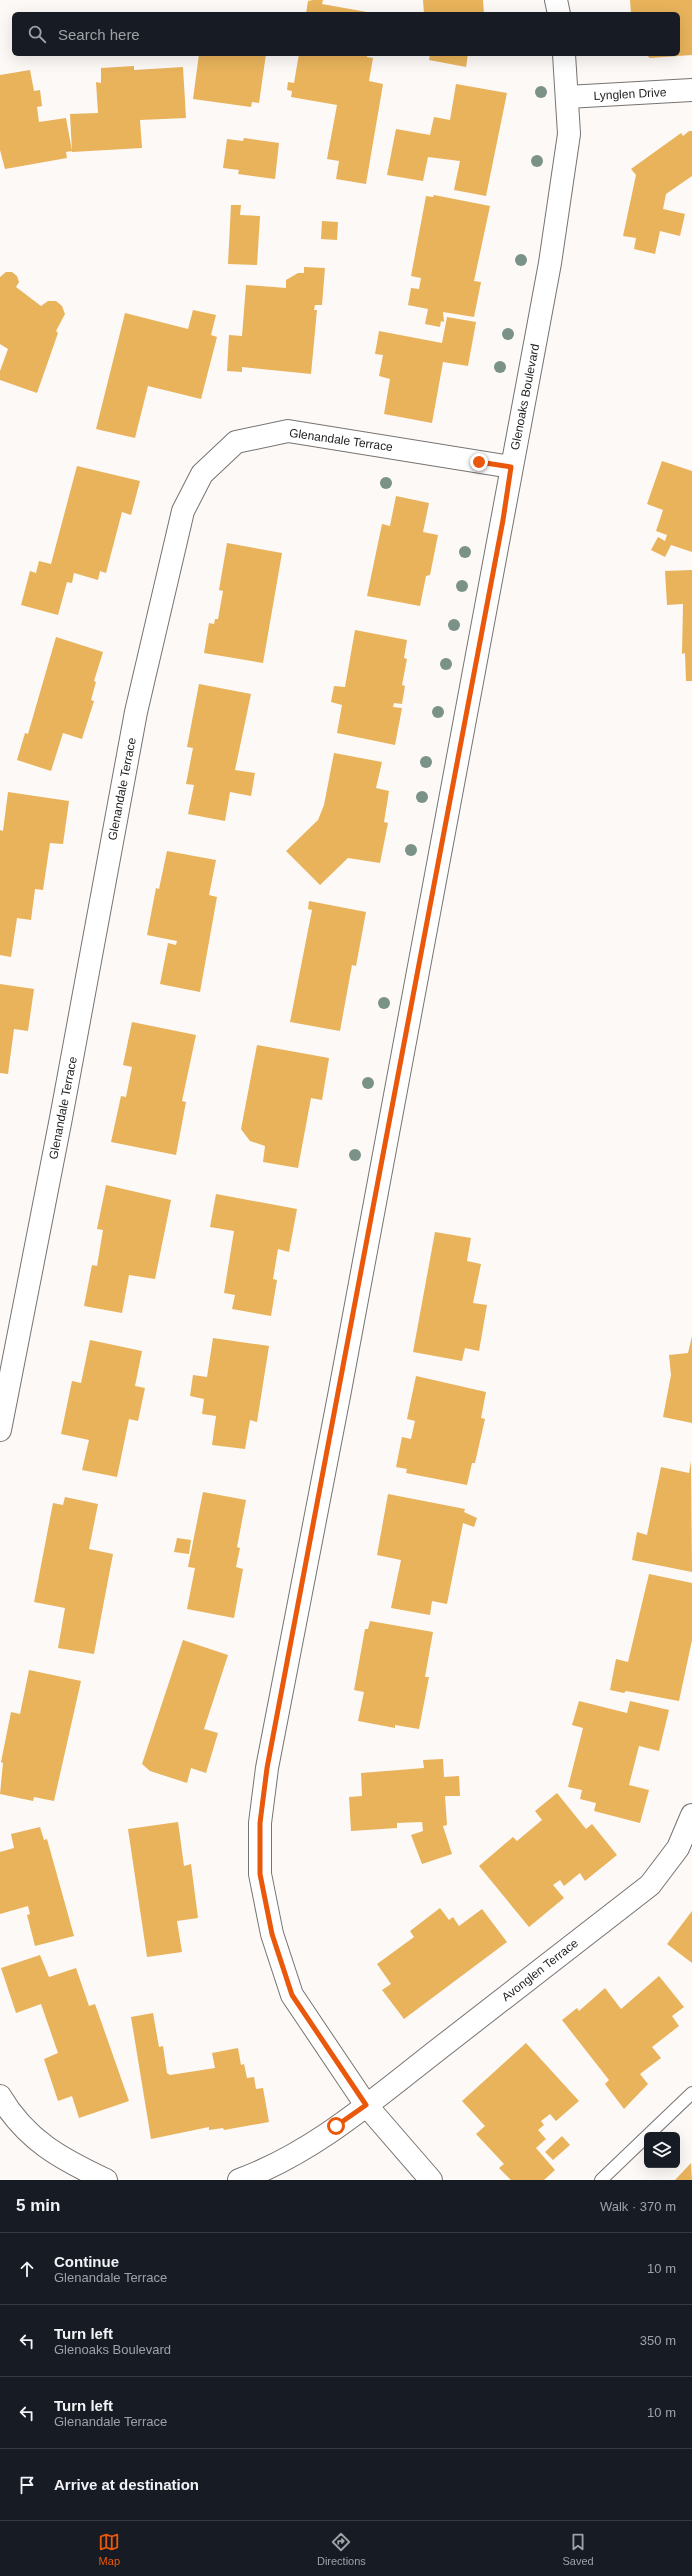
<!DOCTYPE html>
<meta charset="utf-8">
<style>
:root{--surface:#171b24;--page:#242831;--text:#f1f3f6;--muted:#9ea1a6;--line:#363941;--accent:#ea580c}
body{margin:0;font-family:Helvetica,sans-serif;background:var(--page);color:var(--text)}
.controls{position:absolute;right:12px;bottom:12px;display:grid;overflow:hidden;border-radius:6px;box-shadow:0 4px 16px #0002}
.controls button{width:36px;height:36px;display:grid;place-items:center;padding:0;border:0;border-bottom:1px solid var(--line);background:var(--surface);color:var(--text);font:20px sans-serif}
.stop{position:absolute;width:12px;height:12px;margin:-9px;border:3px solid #ea580c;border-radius:50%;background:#fff}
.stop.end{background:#ea580c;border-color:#fff;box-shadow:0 1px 4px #0008}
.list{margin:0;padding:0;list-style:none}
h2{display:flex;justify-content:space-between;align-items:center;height:52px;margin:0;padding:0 16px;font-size:17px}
h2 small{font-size:13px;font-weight:400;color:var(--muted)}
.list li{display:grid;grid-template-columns:26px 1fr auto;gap:12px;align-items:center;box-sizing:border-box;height:72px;padding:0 16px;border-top:1px solid var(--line)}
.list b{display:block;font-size:15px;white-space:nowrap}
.list p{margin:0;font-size:13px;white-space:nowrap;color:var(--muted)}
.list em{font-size:13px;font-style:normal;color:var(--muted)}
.icon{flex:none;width:22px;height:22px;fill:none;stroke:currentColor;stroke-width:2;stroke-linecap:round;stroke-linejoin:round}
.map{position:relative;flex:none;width:692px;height:2180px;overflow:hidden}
.search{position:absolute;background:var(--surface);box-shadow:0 4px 16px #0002;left:12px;right:12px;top:12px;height:44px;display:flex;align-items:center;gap:10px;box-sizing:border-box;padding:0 14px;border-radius:6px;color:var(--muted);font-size:15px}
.sheet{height:340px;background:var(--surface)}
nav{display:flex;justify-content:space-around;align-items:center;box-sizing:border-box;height:56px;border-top:1px solid var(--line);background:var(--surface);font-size:11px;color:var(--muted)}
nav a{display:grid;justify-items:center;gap:2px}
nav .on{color:var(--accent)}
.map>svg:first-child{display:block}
</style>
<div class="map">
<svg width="692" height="2180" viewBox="0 0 692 2180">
<rect width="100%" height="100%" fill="#fdf9f7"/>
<path fill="#e8b35b" d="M313,0H323L322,4L367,12V14H306L308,1Z
M423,0H483L484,14H424Z
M630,0H692V55L650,58L645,54H678V14H631Z
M199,54H266L259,103L252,102L251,107L193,99Z
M299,54H367V57L373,58L369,81L383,84L366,184L336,179L339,161L327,159L337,105L291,97L292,91L287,90L288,82L294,83Z
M430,54H468L466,67L429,60Z
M134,66V70L183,67L186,118L140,120L142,148L72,152L70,114L98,113L96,82L101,83V68Z
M30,70L34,91L40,90L42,106L37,107L39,122L66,118L72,151L66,152L67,158L5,169L0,150V75Z
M456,84L507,93L486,196L454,190L460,161L428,157L423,181L387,175L396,129L430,135L434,117L450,120Z
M689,131H692V176L666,194L663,209L685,214L680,236L660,231L655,254L634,249L636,238L623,236L636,175L631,169L681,133L683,136Z
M244,138L279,143L275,179L238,174L239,170L223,168L227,139L243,141Z
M434,195L490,206L474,281L481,282L474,317L443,312L444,322L441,321L440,327L425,324L428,309L408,305L411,288L419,289L421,278L411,276L426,196L433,197Z
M231,205H241L240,215L260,216L257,265L228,264Z
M322,221L338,222L337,240L321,239Z
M304,267L325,268L322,305H315L314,310H317L311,374L242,367V372L227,371L229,335L242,336L246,285L286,288V280L298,273H304Z
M6,272H12L17,276L19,282L16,287L41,306L48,301H56L62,306L65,314L56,331L58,333L37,393L0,380V371L8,349L0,344V277Z
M193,310L216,315L211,335L217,337L201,399L148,386L135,438L96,429L125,313L188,329Z
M447,317L476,322L468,366L443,362L432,423L384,414L390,379L379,376L383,355L375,354L379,331L442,343Z
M662,461L692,471V552L671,545L665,557L651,550L658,537L665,541L667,535L656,531L663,510L647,504Z
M77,466L140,481L131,515L122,512L106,573L100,571L98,580L74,573L72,583L67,582L58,615L21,605L30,571L36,573L39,561L51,564Z
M396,496L429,503L423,532L438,535L430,575L426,576L420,606L367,596L382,524L390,526Z
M227,543L282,553L263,663L204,653L209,623L214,624L215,619H218L223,591L219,590Z
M692,570V681H686L685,653L682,654L683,604L667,605L665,571Z
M355,630L407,640L404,658L407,659L402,685L405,686L402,704L394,703L393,707L402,708L395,745L337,733L342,705L331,702L334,686L345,687Z
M56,637L103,652L94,681L96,682L91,700L94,701L82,739L63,733L51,771L17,760L25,733L28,734Z
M199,684L251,694L235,770L255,773L251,796L230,792L225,821L188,814L194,785L186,784L193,748L187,747Z
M334,753L382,762L376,788L389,791L384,822L388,823L380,863L348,858L320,885L286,851L318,820L324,805Z
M8,792L69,801L63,844L50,843L43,890L35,889L31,920L17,918L11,957L0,955V830L3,831Z
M167,851L216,860L209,895L217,897L200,992L160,984L168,943L176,945L177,941L147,935L156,888L159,889Z
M309,901L366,912L356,966L352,965L340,1031L290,1022L312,910L308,909Z
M0,984L34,989L28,1031L14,1029L8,1074L0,1073Z
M132,1022L196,1035L182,1101L186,1102L176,1155L111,1142L121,1096L126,1097L132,1067L123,1065Z
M257,1045L329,1058L322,1100L311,1098L298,1168L263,1162L265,1146L250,1141L241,1129Z
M106,1185L171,1200L155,1279L129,1275L122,1313L84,1306L92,1265L97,1266L103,1230L97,1229Z
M216,1194L297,1209L289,1252L278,1249L273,1279L277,1280L271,1316L232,1309L235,1295L224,1293L234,1231L210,1227Z
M435,1232L471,1238L467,1261L481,1264L473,1303L487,1305L479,1351L465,1348L462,1361L413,1352Z
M692,1336V1423L663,1417L671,1375L669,1355L688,1353Z
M213,1338L269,1346L257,1422L250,1420L245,1449L212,1445L216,1416L202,1414L204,1399L190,1396L193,1375L207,1377Z
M90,1340L142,1351L135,1386L145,1388L138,1421L129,1419L117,1477L82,1470L89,1440L61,1434L72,1381L81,1383Z
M416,1376L486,1392L481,1418L485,1419L475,1463H472L467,1485L406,1473L407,1469L396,1467L402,1437L411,1439L415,1421L407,1419Z
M691,1461L692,1572L632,1560L637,1532L647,1535L661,1467L689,1473Z
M203,1492L246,1500L237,1547L240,1548L236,1567L243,1569L234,1618L187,1609L195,1568L188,1567Z
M388,1494L465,1509L464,1512L477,1518L474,1527L463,1523L447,1604L432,1601L430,1615L391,1608L401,1560L377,1555Z
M65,1497L98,1504L89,1549L113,1554L94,1654L58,1648L65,1608L34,1602L53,1503L63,1505Z
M177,1538L191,1540L189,1554L174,1552Z
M649,1574L692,1583V1640L679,1701L626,1691L624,1693L610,1690L616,1659L628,1662Z
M370,1621L433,1632L425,1677H429L419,1729L395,1725V1728L358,1721L364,1692L354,1690L365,1629H368Z
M183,1640L228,1655L204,1729L218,1733L206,1773L191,1768L187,1783L150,1771L142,1764Z
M29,1670L81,1681L54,1801L34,1797L33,1801L0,1794L3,1763L1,1762L11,1712L20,1714Z
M579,1701L627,1713L630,1701L669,1710L659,1751L639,1746L629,1785L649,1790L640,1823L594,1811L596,1803L580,1799L582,1790L568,1787L583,1728L572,1725Z
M443,1759L444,1777L459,1776L460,1796H445L447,1825L443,1826L452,1854L422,1864L411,1835L423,1831L422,1822L397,1823V1828L351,1831L349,1797L362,1796L361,1773L424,1768L423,1760Z
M557,1793L586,1829L592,1824L617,1855L585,1881L580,1873L564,1886L560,1880L553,1885L564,1898L529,1927L479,1866L513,1837L517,1841L542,1820L535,1811Z
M178,1822L184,1866L191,1864L198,1918L177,1921L182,1952L147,1957L128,1829Z
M40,1827L44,1840L47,1839L74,1936L35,1946L27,1915L30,1914L28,1906L0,1914V1852L14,1848L11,1834Z
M440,1908L449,1920L453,1917L459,1926L482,1909L507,1942L404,2019L382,1990L391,1984L377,1964L414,1937L410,1931Z
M692,1911V1963L667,1944Z
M40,1955L49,1977L76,1968L89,2006L95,2004L129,2101L79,2118L72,2096L58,2101L44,2059L58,2053L41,2004L16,2013L1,1968Z
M659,1976L684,2007L672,2016L679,2026L652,2047L661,2058L640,2074L648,2084L624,2109L605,2084L609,2080L562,2020L577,2008L579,2011L605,1988L621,2009Z
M153,2013L159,2047L163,2046L167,2073L170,2075L215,2068L212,2053L238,2048L241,2065L244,2064L247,2078L254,2077L256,2089L263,2088L269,2122L224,2130L223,2128L209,2130V2127L151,2139L131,2017Z
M526,2043L579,2101L556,2121L550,2114L541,2121L544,2125L538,2130L546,2139L536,2148L555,2170L544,2180H511L499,2168L504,2164L476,2134L485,2126L462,2101Z
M562,2136L570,2145L553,2160L545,2152Z
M691,2163L692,2180H675Z"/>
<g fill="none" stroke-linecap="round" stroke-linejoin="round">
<g stroke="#777371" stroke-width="14">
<path id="service" d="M648,2135L692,2093
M601,2180L647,2136"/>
</g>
<g stroke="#777371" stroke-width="24">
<path id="minor" d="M567,97L692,90
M0,1430L61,1118L136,712L183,511L202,474L236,442L288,431L511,467
M0,2096C26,2140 61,2159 106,2180
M239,2180C314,2153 377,2097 440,2048C510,1993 580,1939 650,1885L678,1848L692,1815"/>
</g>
<g stroke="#777371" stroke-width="24">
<path id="tertiary" d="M556,0L559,14
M431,2180L366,2105L292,1995L272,1934L260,1874V1823L267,1768L339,1396L550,263L569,134L564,54"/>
</g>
<use href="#service" stroke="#fff" stroke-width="12"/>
<use href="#minor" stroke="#fff" stroke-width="22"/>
<use href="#tertiary" stroke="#fff" stroke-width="22"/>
</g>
<g fill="#7a9287">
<circle cx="541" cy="92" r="6"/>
<circle cx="537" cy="161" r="6"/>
<circle cx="521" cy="260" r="6"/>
<circle cx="508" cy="334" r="6"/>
<circle cx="500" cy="367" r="6"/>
<circle cx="386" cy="483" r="6"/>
<circle cx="465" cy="552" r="6"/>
<circle cx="462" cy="586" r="6"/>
<circle cx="454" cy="625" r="6"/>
<circle cx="446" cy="664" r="6"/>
<circle cx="438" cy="712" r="6"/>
<circle cx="426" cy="762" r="6"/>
<circle cx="422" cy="797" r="6"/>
<circle cx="411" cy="850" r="6"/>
<circle cx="384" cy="1003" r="6"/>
<circle cx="368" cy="1083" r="6"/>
<circle cx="355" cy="1155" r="6"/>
</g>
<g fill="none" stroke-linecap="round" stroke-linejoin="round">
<path stroke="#ea580c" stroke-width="5" d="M336,2126L366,2105L292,1995L272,1934L260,1874V1823L267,1768L503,520L511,467L479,462"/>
</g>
<g text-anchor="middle" stroke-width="4" stroke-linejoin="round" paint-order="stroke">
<g font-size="12" fill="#201f1e" stroke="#fff">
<text transform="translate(630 94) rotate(-3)" y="4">Lynglen Drive</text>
<text transform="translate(525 397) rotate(-79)" y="4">Glenoaks Boulevard</text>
<text transform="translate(341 440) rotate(8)" y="4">Glenandale Terrace</text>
<text transform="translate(122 789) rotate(-79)" y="4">Glenandale Terrace</text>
<text transform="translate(63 1108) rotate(-79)" y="4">Glenandale Terrace</text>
<text transform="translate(540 1970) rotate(-38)" y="4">Avonglen Terrace</text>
</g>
</g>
</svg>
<div class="controls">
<button><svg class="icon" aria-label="layers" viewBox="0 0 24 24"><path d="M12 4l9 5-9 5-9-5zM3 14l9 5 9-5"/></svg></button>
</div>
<div class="stop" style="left:336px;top:2126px"></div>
<div class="stop end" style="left:479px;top:462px"></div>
<div class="search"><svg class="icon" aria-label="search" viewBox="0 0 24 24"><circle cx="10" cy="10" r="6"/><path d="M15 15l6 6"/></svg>Search here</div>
</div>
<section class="sheet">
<h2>5 min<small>Walk · 370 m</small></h2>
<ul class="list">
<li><svg class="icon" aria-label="ahead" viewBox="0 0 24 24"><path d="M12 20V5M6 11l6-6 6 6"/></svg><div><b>Continue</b><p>Glenandale Terrace</p></div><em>10 m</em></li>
<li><svg class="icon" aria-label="left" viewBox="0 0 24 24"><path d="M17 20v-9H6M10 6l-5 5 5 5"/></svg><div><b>Turn left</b><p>Glenoaks Boulevard</p></div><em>350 m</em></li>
<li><svg class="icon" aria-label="left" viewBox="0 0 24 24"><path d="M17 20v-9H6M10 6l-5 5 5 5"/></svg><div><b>Turn left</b><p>Glenandale Terrace</p></div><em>10 m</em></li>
<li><svg class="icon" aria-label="arrive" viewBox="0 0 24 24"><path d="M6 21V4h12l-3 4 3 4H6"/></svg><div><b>Arrive at destination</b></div></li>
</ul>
</section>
<nav>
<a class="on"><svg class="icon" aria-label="map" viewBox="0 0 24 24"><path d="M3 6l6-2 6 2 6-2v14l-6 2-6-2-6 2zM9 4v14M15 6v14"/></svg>Map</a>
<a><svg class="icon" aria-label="directions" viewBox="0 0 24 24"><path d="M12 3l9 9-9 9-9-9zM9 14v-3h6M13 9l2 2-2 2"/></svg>Directions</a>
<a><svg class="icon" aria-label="saved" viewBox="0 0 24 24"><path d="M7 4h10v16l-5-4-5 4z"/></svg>Saved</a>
</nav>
